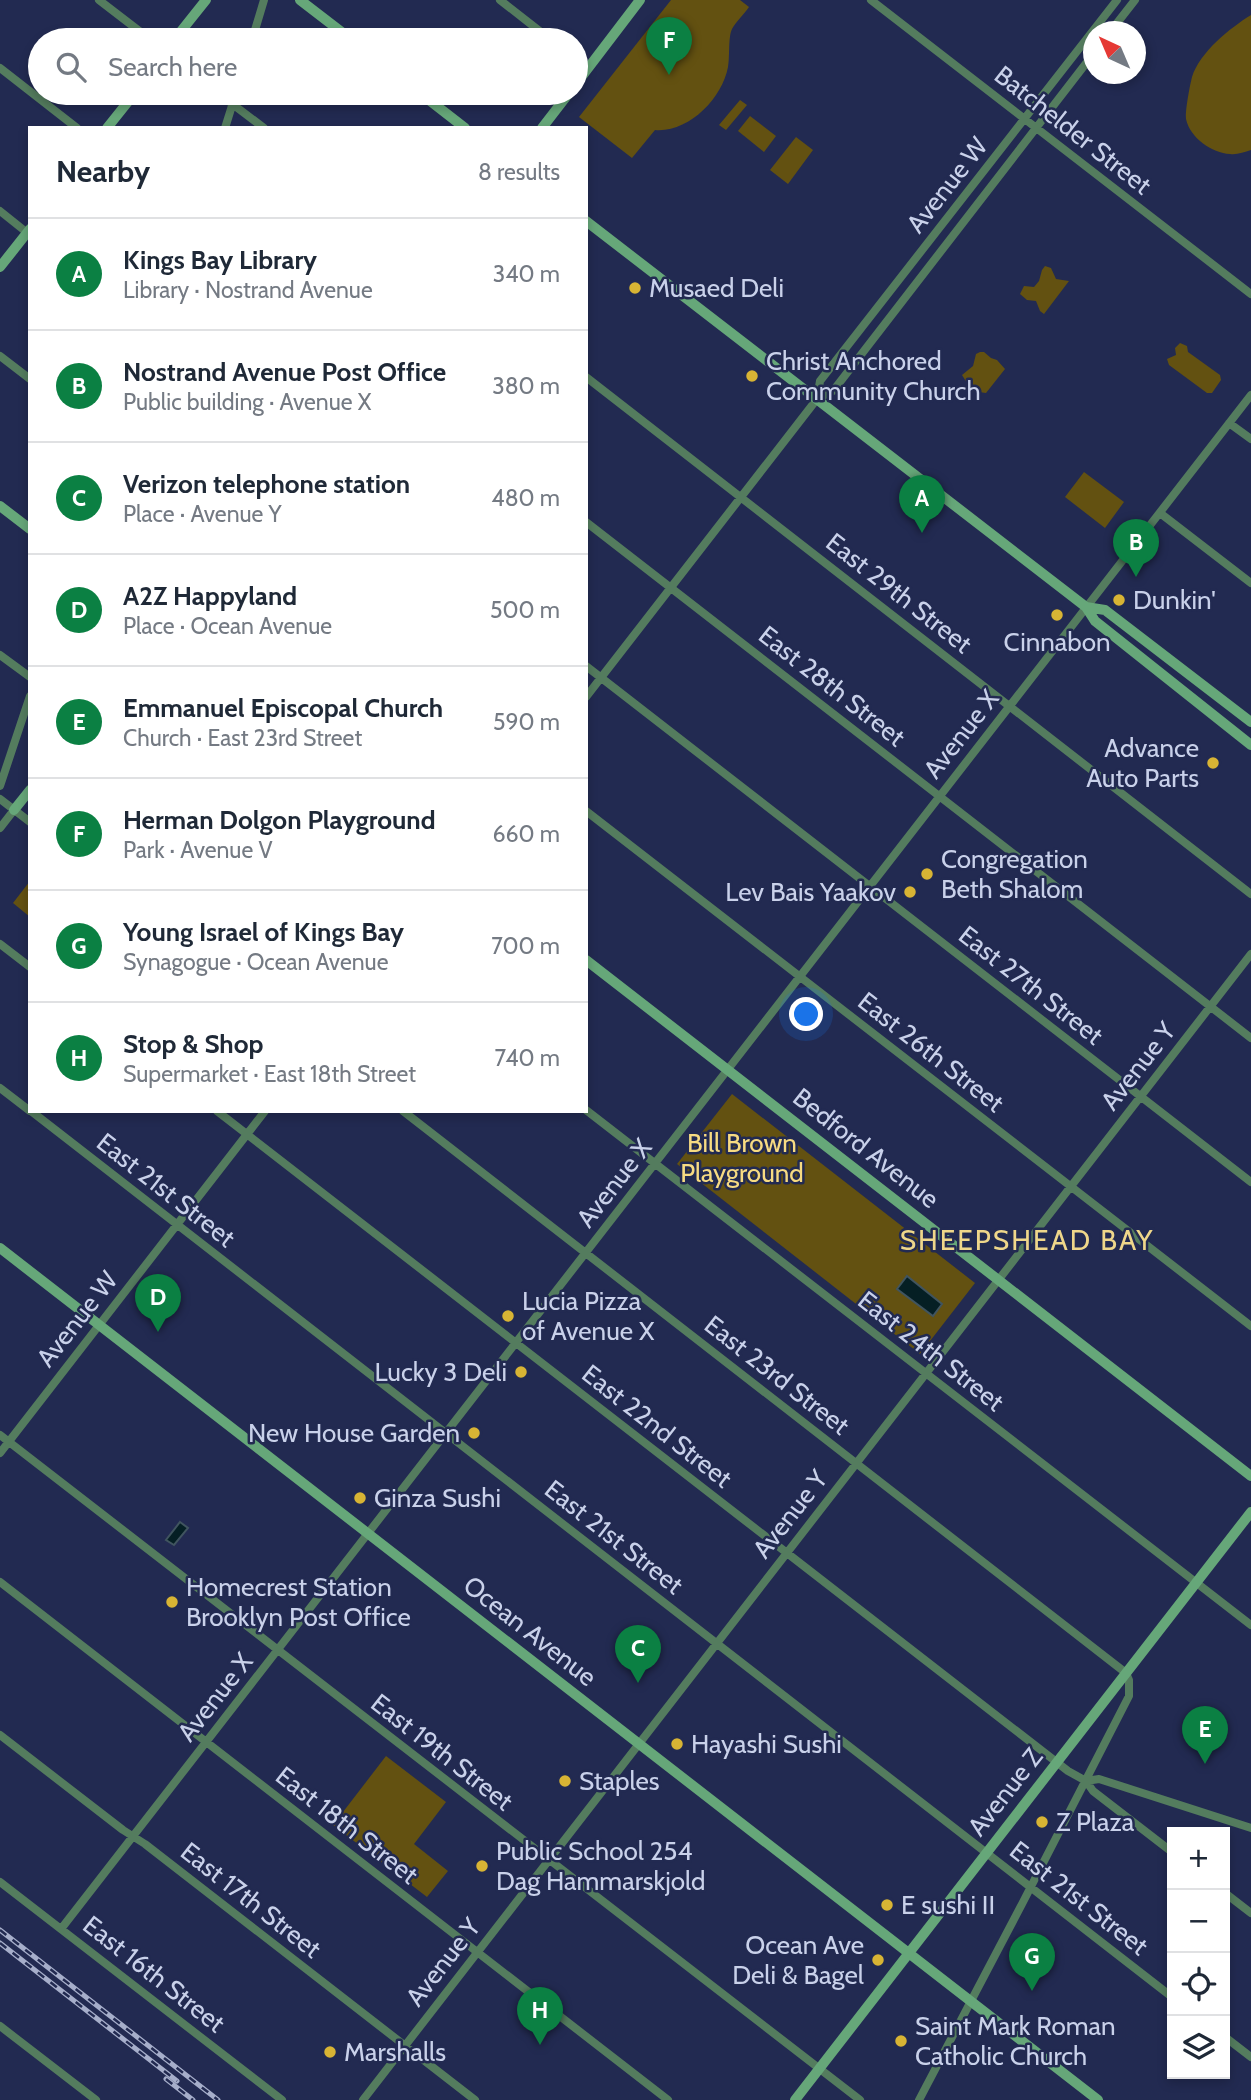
<!DOCTYPE html>
<meta charset="utf-8">
<style>
:root{--surface:#fff;--page:#f6f6f7;--text:#1f2937;--muted:#747a83;--line:#e0e1e3;--accent:#0b8043}
body{margin:0;font-family:Cabin,sans-serif;background:var(--page);color:var(--text)}
.controls{position:absolute;right:21px;bottom:21px;display:grid;overflow:hidden;border-radius:0px;box-shadow:0 4px 10px #0003}
.controls button{width:63px;height:63px;display:grid;place-items:center;padding:0;border:0;border-bottom:2px solid var(--line);background:var(--surface);color:var(--text);font:35px sans-serif}
.compass{position:absolute;left:1083px;top:21px;width:63px;height:63px;border-radius:50%;background:var(--surface);box-shadow:0 4px 10px #0003;rotate:316deg}
.you{position:absolute;left:807px;top:1015px;width:24px;height:24px;margin:-18px;border:5px solid #fff;border-radius:50%;background:#1a73e8;box-shadow:0 0 0 10px #1a73e833}
.badge{display:grid;place-items:center;width:46px;height:46px;border-radius:50%;background:var(--accent);color:#fff;font-size:23px;font-weight:700}
.pin{position:absolute;translate:-50% -58px;filter:drop-shadow(0 2px 4px #0008)}
.pin::after{content:'';position:absolute;top:37px;width:24px;height:21px;background:inherit;clip-path:polygon(0 0,100% 0,50% 100%)}
.list{margin:0;padding:0;list-style:none}
h2{display:flex;justify-content:space-between;align-items:center;height:91px;margin:0;padding:0 28px;font-size:30px}
h2 small{font-size:23px;font-weight:400;color:var(--muted)}
.list li{display:grid;grid-template-columns:46px 1fr auto;gap:21px;align-items:center;box-sizing:border-box;height:112px;padding:0 28px;border-top:2px solid var(--line)}
.list b{display:block;font-size:26px;white-space:nowrap}
.list p{margin:0;font-size:23px;white-space:nowrap;color:var(--muted)}
.list em{font-size:23px;font-style:normal;color:var(--muted)}
.icon{flex:none;width:38px;height:38px;fill:none;stroke:currentColor;stroke-width:2;stroke-linecap:round;stroke-linejoin:round}
.map{position:relative;flex:none;width:1251px;height:2100px;overflow:hidden}
.search{position:absolute;background:var(--surface);box-shadow:0 4px 10px #0003;left:28px;top:28px;width:560px;height:77px;display:flex;align-items:center;gap:18px;box-sizing:border-box;padding:0 24px;border-radius:38px;color:var(--muted);font-size:26px}
.panel{position:absolute;background:var(--surface);box-shadow:0 4px 10px #0003;left:28px;top:126px;width:560px;height:987px;border-radius:0px}
.map>svg:first-child{display:block}
</style>
<div class="map">
<svg width="1251" height="2100" viewBox="0 0 1251 2100">
<rect width="100%" height="100%" fill="#222a51"/>
<path fill="#635111" d="M671,0H740L749,7C744,14 736,22 732,29C728,37 730,57 728,67C722,99 688,133 655,130L632,158L579,117Z
M1251,15V150C1244,152 1237,155 1230,154C1212,153 1190,138 1186,119C1185,111 1190,85 1192,77C1200,52 1230,28 1251,15Z
M740,100L747,105L726,130L719,125Z
M750,116L776,136L764,152L738,131Z
M796,137L813,150L788,184L770,170Z
M1045,266L1051,268L1056,279L1069,281L1044,314L1040,311L1036,301L1027,300L1020,294L1024,286L1034,287L1039,281L1042,270Z
M1180,343L1187,346L1188,352L1220,375L1221,380L1212,393H1207L1169,365L1167,359L1176,355L1175,348Z
M980,352H984L991,358L997,360L1005,369L986,393L972,391L962,375L973,366L976,354Z
M1084,472L1124,502L1105,528L1065,497Z
M30,881V917L13,903Z
M732,1094L975,1283L920,1354L677,1164Z
M154,1281L179,1301L172,1310L147,1291Z
M386,1756L446,1802L414,1844L448,1871L427,1897L333,1825Z"/>
<path fill="#051f24" stroke="#40545f" stroke-width="2" d="M907,1276L942,1304L933,1316L897,1289Z
M180,1522L188,1528L174,1545L166,1540Z"/>
<g fill="none" stroke-linecap="round" stroke-linejoin="round">
<path stroke="#547c5e" stroke-width="8" d="M99,0L151,40
M500,0L551,40
M871,0L1251,294
M1110,32L1135,0
M252,40L264,0
M576,59L588,68
M0,68L77,128
M218,93L264,128
M225,128L236,93
M0,211L30,235
M0,356L30,379
M586,377L1251,894
M817,399L820,381L1117,0
M1229,423L1251,439
M1160,513L1251,583
M586,522L1251,1038
M0,655L30,677
M586,666L1251,1182
M586,697L817,399L833,391L1094,53
M0,786L30,696
M0,799L30,822
M586,811L1251,1326
M0,828L14,810
M0,944L30,967
M0,1088L30,1111
M586,1110L1251,1625
M31,1111L1172,1997
M217,1111L1068,1771L1086,1781L1099,1779L1251,1828
M403,1111L1126,1673L1129,1680V1696L1022,1904L919,2100
M0,1435L860,2100
M0,1453L265,1111
M0,1582L668,2100
M0,1735L123,1830L145,1844L475,2100
M1086,1781L1093,1791L1172,1852
M0,1882L282,2100
M1225,1893L1251,1913
M61,1929L1251,395
M0,2026L96,2100
M1225,2037L1251,2057
M363,2100L1251,954"/>
<path stroke="#66a779" stroke-width="10" d="M300,0L352,40
M174,40L206,0
M576,84L640,0
M420,93L465,128
M107,128L135,93
M542,128L569,93
M586,221L1086,607L1095,621L1251,745
M0,267L30,229
M0,506L30,529
M1086,607L1105,610L1251,722
M14,810L30,790
M586,960L1251,1476
M0,1248L1098,2100
M795,2100L1251,1512"/>
<g stroke="#a6aeca" stroke-width="5">
<path id="rail" d="M0,1930L218,2100
M0,1943L177,2081
M166,2079L193,2100"/>
</g>
<use href="#rail" stroke="#222a51" stroke-width="2.5" stroke-dasharray="8" stroke-linecap="butt"/>
</g>
<g fill="#d8b434" stroke="#222a51" stroke-width="2.5">
<circle cx="635" cy="288" r="7"/>
<circle cx="752" cy="376" r="7"/>
<circle cx="1119" cy="600" r="7"/>
<circle cx="1057" cy="615" r="7"/>
<circle cx="1213" cy="763" r="7"/>
<circle cx="927" cy="874" r="7"/>
<circle cx="910" cy="892" r="7"/>
<circle cx="508" cy="1316" r="7"/>
<circle cx="521" cy="1372" r="7"/>
<circle cx="474" cy="1433" r="7"/>
<circle cx="360" cy="1498" r="7"/>
<circle cx="172" cy="1602" r="7"/>
<circle cx="677" cy="1744" r="7"/>
<circle cx="565" cy="1781" r="7"/>
<circle cx="1042" cy="1822" r="7"/>
<circle cx="482" cy="1866" r="7"/>
<circle cx="887" cy="1905" r="7"/>
<circle cx="878" cy="1960" r="7"/>
<circle cx="901" cy="2041" r="7"/>
<circle cx="330" cy="2052" r="7"/>
</g>
<g text-anchor="middle" stroke-width="5" stroke-linejoin="round" paint-order="stroke">
<g font-size="26" fill="#c9d1ea" stroke="#222a51">
<text transform="translate(1073 130) rotate(38)" y="9">Batchelder Street</text>
<text transform="translate(947 185) rotate(-52)" y="9">Avenue W</text>
<text transform="translate(899 593) rotate(38)" y="9">East 29th Street</text>
<text transform="translate(832 686) rotate(38)" y="9">East 28th Street</text>
<text transform="translate(961 734) rotate(-52)" y="9">Avenue X</text>
<text transform="translate(1031 985) rotate(38)" y="9">East 27th Street</text>
<text transform="translate(931 1052) rotate(38)" y="9">East 26th Street</text>
<text transform="translate(1138 1066) rotate(-52)" y="9">Avenue Y</text>
<text transform="translate(866 1148) rotate(38)" y="9">Bedford Avenue</text>
<text transform="translate(614 1183) rotate(-52)" y="9">Avenue X</text>
<text transform="translate(166 1190) rotate(38)" y="9">East 21st Street</text>
<text transform="translate(77 1319) rotate(-52)" y="9">Avenue W</text>
<text transform="translate(931 1351) rotate(38)" y="9">East 24th Street</text>
<text transform="translate(777 1375) rotate(38)" y="9">East 23rd Street</text>
<text transform="translate(657 1426) rotate(38)" y="9">East 22nd Street</text>
<text transform="translate(790 1514) rotate(-52)" y="9">Avenue Y</text>
<text transform="translate(614 1537) rotate(38)" y="9">East 21st Street</text>
<text transform="translate(530 1631) rotate(38)" y="9">Ocean Avenue</text>
<text transform="translate(215 1697) rotate(-52)" y="9">Avenue X</text>
<text transform="translate(442 1752) rotate(38)" y="9">East 19th Street</text>
<text transform="translate(1005 1792) rotate(-52)" y="9">Avenue Z</text>
<text transform="translate(347 1825) rotate(38)" y="9">East 18th Street</text>
<text transform="translate(1079 1898) rotate(38)" y="9">East 21st Street</text>
<text transform="translate(251 1900) rotate(38)" y="9">East 17th Street</text>
<text transform="translate(443 1962) rotate(-52)" y="9">Avenue Y</text>
<text transform="translate(154 1974) rotate(38)" y="9">East 16th Street</text>
</g>
<g font-size="26" fill="#c9d1ea" stroke="#222a51" text-anchor="start">
<text x="649" y="297">Musaed Deli</text>
<text x="766" y="370">Christ Anchored<tspan x="766" dy="30">Community Church</tspan></text>
<text x="1133" y="609">Dunkin'</text>
<text x="1057" y="651" text-anchor="middle">Cinnabon</text>
<text x="1199" y="757" text-anchor="end">Advance<tspan x="1199" dy="30">Auto Parts</tspan></text>
<text x="941" y="868">Congregation<tspan x="941" dy="30">Beth Shalom</tspan></text>
<text x="896" y="901" text-anchor="end">Lev Bais Yaakov</text>
<text x="522" y="1310">Lucia Pizza<tspan x="522" dy="30">of Avenue X</tspan></text>
<text x="507" y="1381" text-anchor="end">Lucky 3 Deli</text>
<text x="460" y="1442" text-anchor="end">New House Garden</text>
<text x="374" y="1507">Ginza Sushi</text>
<text x="186" y="1596">Homecrest Station<tspan x="186" dy="30">Brooklyn Post Office</tspan></text>
<text x="691" y="1753">Hayashi Sushi</text>
<text x="579" y="1790">Staples</text>
<text x="1056" y="1831">Z Plaza</text>
<text x="496" y="1860">Public School 254<tspan x="496" dy="30">Dag Hammarskjold</tspan></text>
<text x="901" y="1914">E sushi II</text>
<text x="864" y="1954" text-anchor="end">Ocean Ave<tspan x="864" dy="30">Deli &amp; Bagel</tspan></text>
<text x="915" y="2035">Saint Mark Roman<tspan x="915" dy="30">Catholic Church</tspan></text>
<text x="344" y="2061">Marshalls</text>
</g>
<g font-size="26" fill="#f7db82" stroke="#222a51">
<text x="742" y="1152">Bill Brown<tspan x="742" dy="30">Playground</tspan></text>
</g>
<g font-size="28" letter-spacing="2" fill="#efd78a" stroke="#222a51">
<text x="1027" y="1250">SHEEPSHEAD BAY</text>
</g>
</g>
</svg>
<div class="controls">
<button>+</button>
<button>−</button>
<button><svg class="icon" aria-label="locate" viewBox="0 0 24 24"><circle cx="12" cy="12" r="6"/><path d="M12 2v4M12 18v4M2 12h4M18 12h4"/></svg></button>
<button><svg class="icon" aria-label="layers" viewBox="0 0 24 24"><path d="M12 4l9 5-9 5-9-5zM3 14l9 5 9-5"/></svg></button>
</div>
<svg class="compass" viewBox="-18 -18 36 36"><path d="M0-13l5 13h-10z" fill="#e53935"/><path d="M0 13l5-13h-10z" fill="#747a83"/></svg>
<div class="you"></div>
<div class="pin badge" style="left:922px;top:533px">A</div>
<div class="pin badge" style="left:1136px;top:577px">B</div>
<div class="pin badge" style="left:638px;top:1683px">C</div>
<div class="pin badge" style="left:158px;top:1332px">D</div>
<div class="pin badge" style="left:1205px;top:1764px">E</div>
<div class="pin badge" style="left:669px;top:75px">F</div>
<div class="pin badge" style="left:1032px;top:1991px">G</div>
<div class="pin badge" style="left:540px;top:2045px">H</div>
<div class="search"><svg class="icon" aria-label="search" viewBox="0 0 24 24"><circle cx="10" cy="10" r="6"/><path d="M15 15l6 6"/></svg>Search here</div>
<section class="panel">
<h2>Nearby<small>8 results</small></h2>
<ul class="list">
<li><span class="badge">A</span><div><b>Kings Bay Library</b><p>Library · Nostrand Avenue</p></div><em>340 m</em></li>
<li><span class="badge">B</span><div><b>Nostrand Avenue Post Office</b><p>Public building · Avenue X</p></div><em>380 m</em></li>
<li><span class="badge">C</span><div><b>Verizon telephone station</b><p>Place · Avenue Y</p></div><em>480 m</em></li>
<li><span class="badge">D</span><div><b>A2Z Happyland</b><p>Place · Ocean Avenue</p></div><em>500 m</em></li>
<li><span class="badge">E</span><div><b>Emmanuel Episcopal Church</b><p>Church · East 23rd Street</p></div><em>590 m</em></li>
<li><span class="badge">F</span><div><b>Herman Dolgon Playground</b><p>Park · Avenue V</p></div><em>660 m</em></li>
<li><span class="badge">G</span><div><b>Young Israel of Kings Bay</b><p>Synagogue · Ocean Avenue</p></div><em>700 m</em></li>
<li><span class="badge">H</span><div><b>Stop &amp; Shop</b><p>Supermarket · East 18th Street</p></div><em>740 m</em></li>
</ul>
</section>
</div>
